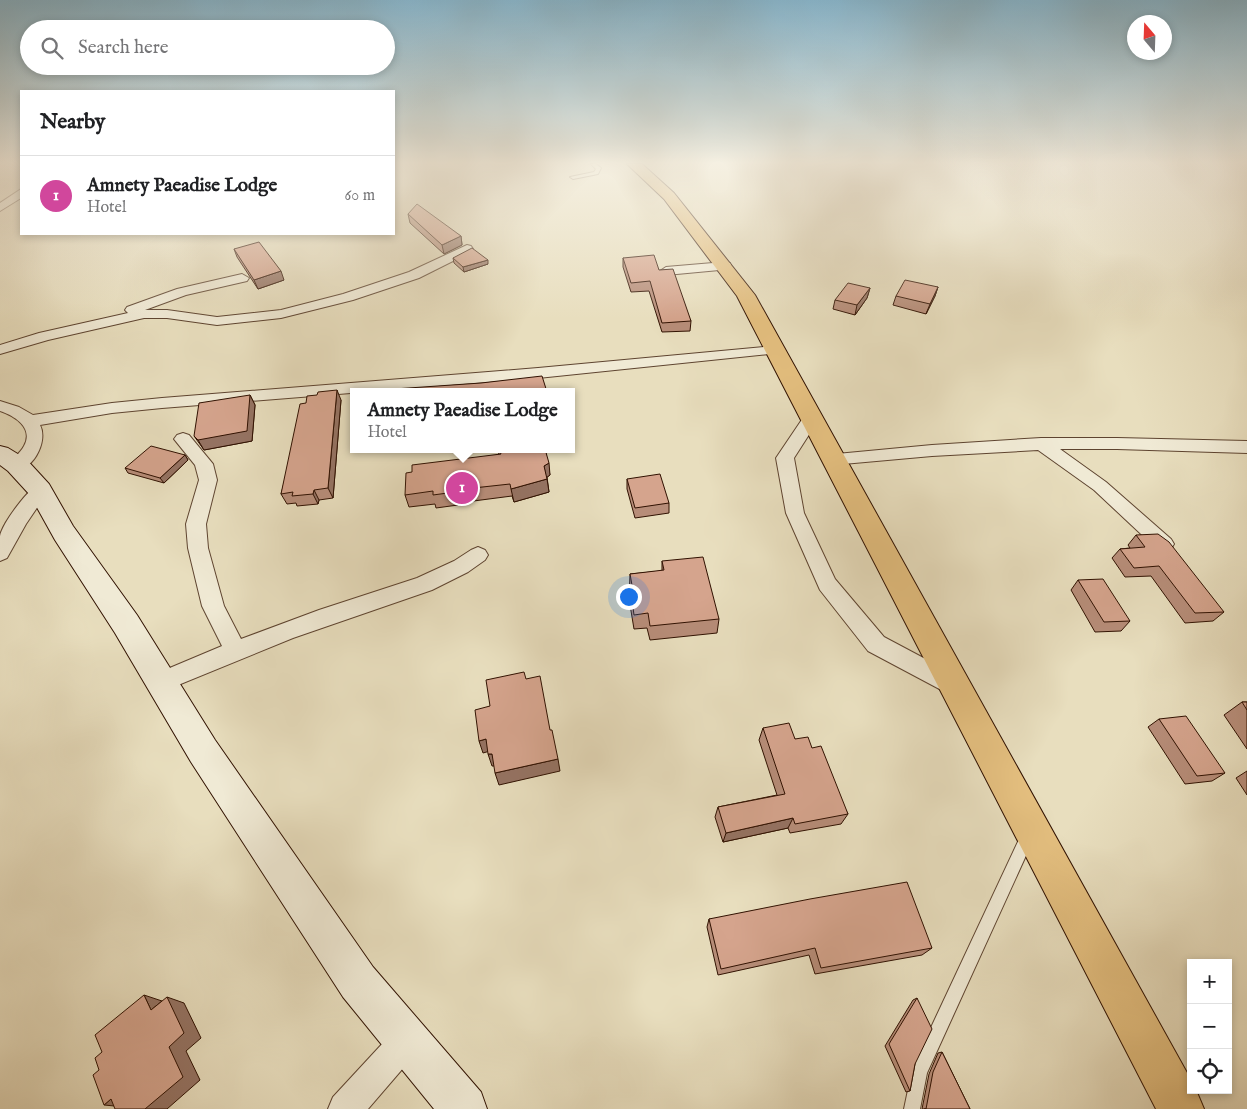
<!DOCTYPE html>
<meta charset="utf-8">
<style>
:root{--surface:#fff;--page:#f6f6f6;--text:#202124;--muted:#757577;--line:#e0e0e0;--accent:#8f2418}
body{margin:0;font-family:"IM FELL English",serif;background:var(--page);color:var(--text)}
.controls{position:absolute;right:15px;bottom:15px;display:grid;overflow:hidden;border-radius:0px;box-shadow:0 2px 8px #0003}
.controls button{width:45px;height:45px;display:grid;place-items:center;padding:0;border:0;border-bottom:1px solid var(--line);background:var(--surface);color:var(--text);font:25px sans-serif}
.compass{position:absolute;left:1127px;top:15px;width:45px;height:45px;border-radius:50%;background:var(--surface);box-shadow:0 2px 8px #0003;rotate:341deg}
.you{position:absolute;left:628px;top:596px;width:18px;height:18px;margin:-12px;border:4px solid #fff;border-radius:50%;background:#1a73e8;box-shadow:0 0 0 8px #1a73e833}
.badge{display:grid;place-items:center;width:32px;height:32px;border-radius:50%;background:var(--accent);color:#fff;font-size:16px;font-weight:700}
.pin{position:absolute;translate:-50% -50%;border:2px solid #fff;box-shadow:0 1px 5px #0006}
.popup{position:absolute;left:350px;top:388px;width:225px;height:65px;box-sizing:border-box;display:grid;place-content:center;border-radius:0px;background:var(--surface);filter:drop-shadow(0 1px 4px #0005);font-size:16px;white-space:nowrap;color:var(--muted)}
.popup b{font-size:19px;color:var(--text)}
.popup::after{content:'';position:absolute;left:50%;top:100%;margin-left:-10px;border:10px solid transparent;border-top-color:var(--surface)}
.list{margin:0;padding:0;list-style:none}
h2{display:flex;justify-content:space-between;align-items:center;height:65px;margin:0;padding:0 20px;font-size:21px}
h2 small{font-size:16px;font-weight:400;color:var(--muted)}
.list li{display:grid;grid-template-columns:32px 1fr auto;gap:15px;align-items:center;box-sizing:border-box;height:80px;padding:0 20px;border-top:1px solid var(--line)}
.list b{display:block;font-size:19px;white-space:nowrap}
.list p{margin:0;font-size:16px;white-space:nowrap;color:var(--muted)}
.list em{font-size:16px;font-style:normal;color:var(--muted)}
.icon{flex:none;width:28px;height:28px;fill:none;stroke:currentColor;stroke-width:2;stroke-linecap:round;stroke-linejoin:round}
.map{position:relative;flex:none;width:1247px;height:1109px;overflow:hidden}
.search{position:absolute;background:var(--surface);box-shadow:0 2px 8px #0003;left:20px;top:20px;width:375px;height:55px;display:flex;align-items:center;gap:12px;box-sizing:border-box;padding:0 18px;border-radius:28px;color:var(--muted);font-size:19px}
.panel{position:absolute;background:var(--surface);box-shadow:0 2px 8px #0003;left:20px;top:90px;width:375px;height:145px;border-radius:0px}
.map>svg:first-child{display:block}
</style>
<div class="map">
<svg width="1247" height="1109" viewBox="0 0 1247 1109">
<rect width="100%" height="100%" fill="#e8debe"/>
<filter id="stains"><feTurbulence type="fractalNoise" baseFrequency=".004" numOctaves="4"/><feColorMatrix values="0 0 0 0 .2 0 0 0 0 .09 0 0 0 0 .02 0 0 0 .5 -.17"/></filter>
<radialGradient id="worn" r=".72"><stop offset=".6" stop-color="#630" stop-opacity="0"/><stop offset="1" stop-color="#630" stop-opacity=".3"/></radialGradient>
<g fill="none" stroke-linecap="round" stroke-linejoin="round">
<g stroke="#5e4430" stroke-width="2">
<path id="lane" d="M591,164H596L601,168L598,174L573,179L570,177L594,172L596,169Z
M1027,831L1032,833L1034,838L927,1073L920,1109H904L913,1066L1022,833Z"/>
</g>
<g stroke="#5e4430" stroke-width="2">
<path id="street" d="M21,189V198L0,211V203Z
M467,245L471,246L473,249L471,252L419,278L353,300L281,318L217,325L167,318H144L48,340L0,354V345L39,333L128,313L125,310L127,307L177,289L242,274L249,278L247,281L186,295L145,310H167L217,317L281,310L343,294L409,272Z
M725,262L730,263L731,266L730,269L666,275L660,271L666,267Z
M774,346L779,347L781,350L779,353L538,378L162,408L112,413L40,425C49,442 31,475 11,469L8,465C12,458 20,454 24,446C34,428 15,416 0,411V401L19,407L33,415L112,403L162,398L538,368Z
M811,414L817,415L819,419L794,458L804,513L835,579L884,637L963,679L967,686L963,693L955,696L947,693L868,651L820,590L786,513L776,458L805,415Z
M183,433L189,435L213,464L217,480L206,524L208,548L224,606L241,639L319,610L417,578L454,561L471,550L478,547L485,550L488,555L485,560L468,572L432,590L293,638L161,692L153,689L149,682L153,675L222,646L202,606L188,548L186,524L199,480L195,465L174,439L177,435Z
M1041,438H1117L1247,441V453L1117,449H1060L1106,482L1171,539L1174,544L1171,549L1164,551L1157,549L1094,490L1038,450L932,456L832,465L826,463L823,459L826,455L932,445Z
M40,484L46,485L49,490L26,524L7,558L0,561C0,553 0,544 0,536C2,524 29,487 40,484Z
M406,1025L417,1030L422,1041L417,1052L368,1109H328L333,1097L395,1030Z"/>
</g>
<g stroke="#301101" stroke-width="2">
<path id="secondary" d="M0,446L8,448L26,459L49,484L73,526L137,615L215,740L373,967L481,1092L487,1109H434L343,997L191,762L115,633L55,540L30,495L8,471L0,465Z"/>
</g>
<g stroke="#301101" stroke-width="2">
<path id="highway" d="M627,164H642L674,193L755,295L1191,1080V1090H1196L1204,1109H1156L737,296L664,199Z"/>
</g>
<use href="#lane" fill="#f0ead5" fill-rule="evenodd"/>
<use href="#street" fill="#f0ead5" fill-rule="evenodd"/>
<use href="#secondary" fill="#f0ead5" fill-rule="evenodd"/>
<use href="#highway" fill="#e4bf7f" fill-rule="evenodd"/>
</g>
<path fill="#b78d79" stroke="#301101" d="M408,214L461,236L462,245L444,254L410,223Z
M234,249L284,280L258,289L237,257Z
M453,258L488,264L464,272L454,263Z
M623,258L659,270L691,321L690,331L662,332L649,291L631,292L623,267Z
M938,287L935,296L926,314L893,305L896,296Z
M870,288L867,298L855,315L833,309L835,300Z
M250,395L255,405L252,441L204,450L194,436Z
M341,400L333,498L319,500L318,504L297,506L296,503L287,504L281,494L306,403Z
M498,449H545L550,475L547,477L549,492L514,502L512,496L458,503V505L436,508L435,504L409,507L405,495L499,455Z
M185,455L188,460L164,483L128,473L125,468Z
M627,479L669,503V513L635,518L627,489Z
M1136,535L1224,612L1213,621L1185,623L1151,576L1125,577L1112,558L1120,549L1130,548L1128,545Z
M662,561L719,619L717,633L650,640L647,628L634,629L629,599L630,574L662,571Z
M1078,580L1130,621L1121,631L1095,632L1071,590Z
M1242,702H1247V749L1224,715Z
M1159,719L1225,773L1212,781L1185,784L1148,727Z
M763,728L795,739L812,748L848,814L841,824L790,833L788,828L723,842L715,817L718,807L777,795L759,740Z
M1247,771V795L1236,778Z
M709,919L932,948L922,955L815,974L809,955L718,975L707,927Z
M917,998L915,1064L910,1091L906,1092L885,1046L913,1000Z
M942,1052L970,1109H922L929,1074L938,1053Z"/>
<path fill="#957363" stroke="#301101" d="M461,236L462,245L444,254L442,245Z
M488,260V264L464,272L463,267Z
M281,271L284,280L258,289L254,280Z
M938,287L935,296L926,314L930,304Z
M870,288L867,298L855,315L857,305Z
M337,390L341,400L333,498L328,488Z
M250,395L255,405L252,441L204,450L198,440Z
M185,455L188,460L164,483L160,478Z
M549,463L550,475L546,478L544,466Z
M547,479L549,492L514,502L511,489Z
M314,490L319,500L318,504L313,494Z
M486,739L490,751L483,753L479,741Z
M488,754H492L496,766H492Z
M558,759L560,771L499,785L495,773Z
M793,818L788,828L723,842L726,833Z
M144,995L162,1001L151,1010Z
M167,997L184,1003L201,1038L186,1051L200,1080L167,1109H145L169,1047Z
M111,1099L125,1107L104,1105Z"/>
<path fill="#d5a48d" stroke="#301101" d="M417,204L461,236L442,245L408,214Z
M259,242L281,271L254,280L234,249Z
M472,248L488,260L463,267L453,258Z
M654,255L659,270L673,269L691,321L662,323L650,281L631,283L623,258Z
M905,280L938,287L930,304L896,296Z
M848,283L870,288L857,305L835,300Z
M542,376L547,392H365V391L481,383Z
M337,390L328,488L314,490L313,494L292,496L293,492L281,494L300,404L306,403L307,396L317,395L318,392Z
M250,395L247,431L198,440L194,436L199,403Z
M151,446L185,455L160,478L125,468Z
M499,449H545L549,463L544,466L547,479L511,489L510,484L455,490V492L433,495V491L405,495L406,473L412,472V465L501,454Z
M660,474L669,503L635,508L627,479Z
M1158,534L1169,542L1224,612L1195,613L1159,566L1134,568L1120,549L1145,547L1136,535Z
M703,557L719,619L650,626L648,613L634,615L630,585H632L630,574L664,570L662,561Z
M1103,579L1130,621L1104,622L1078,580Z
M524,672L526,679L540,676L550,730H552L558,759L495,773L492,754H488L486,739L479,741L475,710L490,706L486,680Z
M1242,702H1247V710Z
M1186,716L1225,773L1197,776L1159,719Z
M789,723L795,739L808,737L812,748L821,746L848,814L795,824L793,818L726,833L718,807L785,794L763,728Z
M907,882L932,948L821,968L815,948L721,969L709,919L810,899Z
M144,995L151,1010L167,997L184,1033L169,1047L183,1077L145,1109H115L111,1099L104,1105L93,1075L99,1070L95,1058L102,1052L95,1035Z
M917,998L932,1029L915,1064L910,1091L889,1044Z
M942,1052L970,1109H924H926L933,1072Z"/>
<linearGradient id="sky" x2="0" y2="1"><stop stop-color="#88b8d0"/><stop offset="0.51" stop-color="#f5f0e2"/><stop offset="1" stop-color="#f5f0e2" stop-opacity="0"/></linearGradient>
<rect width="1247" height="319" fill="url(#sky)"/>
<rect width="100%" height="100%" filter="url(#stains)"/>
<rect width="100%" height="100%" fill="url(#worn)"/>
</svg>
<div class="controls">
<button>+</button>
<button>−</button>
<button><svg class="icon" aria-label="locate" viewBox="0 0 24 24"><circle cx="12" cy="12" r="6"/><path d="M12 2v4M12 18v4M2 12h4M18 12h4"/></svg></button>
</div>
<svg class="compass" viewBox="-18 -18 36 36"><path d="M0-13l5 13h-10z" fill="#e53935"/><path d="M0 13l5-13h-10z" fill="#757577"/></svg>
<div class="you"></div>
<div class="pin badge" style="left:462px;top:488px;background:#d1479c">1</div>
<div class="popup"><b>Amnety Paeadise Lodge</b>Hotel</div>
<div class="search"><svg class="icon" aria-label="search" viewBox="0 0 24 24"><circle cx="10" cy="10" r="6"/><path d="M15 15l6 6"/></svg>Search here</div>
<section class="panel">
<h2>Nearby<small></small></h2>
<ul class="list">
<li><span class="badge" style="background:#d1479c">1</span><div><b>Amnety Paeadise Lodge</b><p>Hotel</p></div><em>60 m</em></li>
</ul>
</section>
</div>
